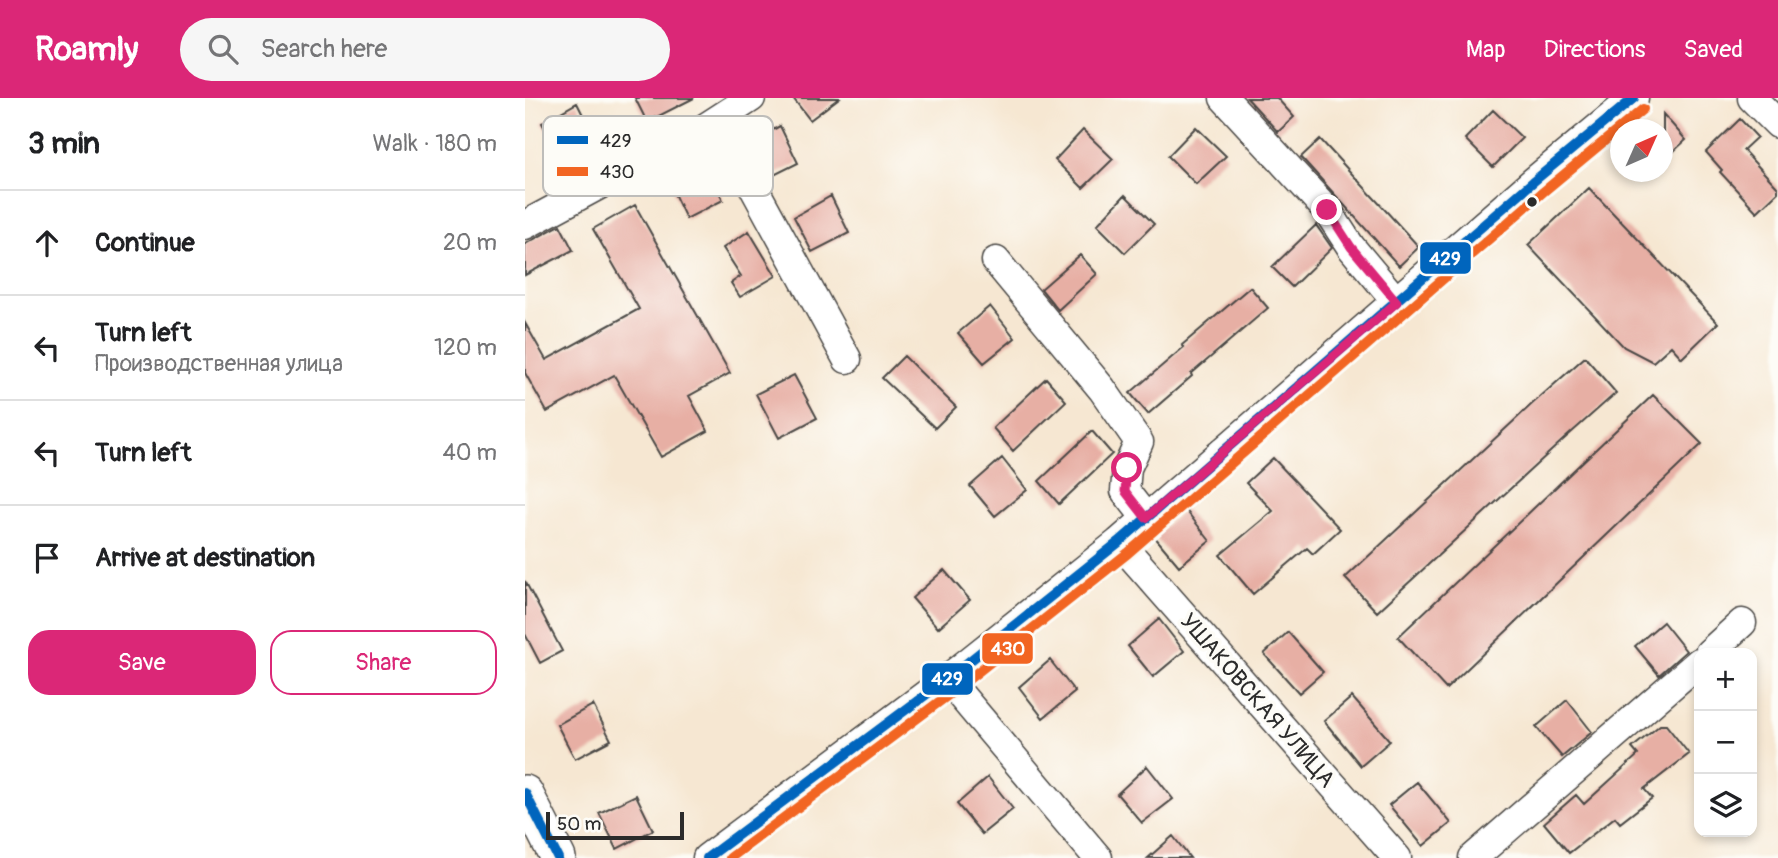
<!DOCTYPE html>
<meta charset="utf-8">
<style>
:root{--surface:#fff;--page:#f6f6f6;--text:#202124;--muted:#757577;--line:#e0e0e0;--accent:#db2777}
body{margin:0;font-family:Pangolin,sans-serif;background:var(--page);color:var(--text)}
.controls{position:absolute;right:21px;bottom:21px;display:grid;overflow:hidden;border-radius:14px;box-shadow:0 4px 10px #0003}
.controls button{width:63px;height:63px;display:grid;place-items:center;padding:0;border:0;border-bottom:2px solid var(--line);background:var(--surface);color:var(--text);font:35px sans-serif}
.compass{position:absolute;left:1085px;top:21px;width:63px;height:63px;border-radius:50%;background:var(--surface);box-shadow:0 4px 10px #0003;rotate:45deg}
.scale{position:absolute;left:21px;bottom:18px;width:138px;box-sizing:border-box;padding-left:7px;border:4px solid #2b2b2b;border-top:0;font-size:19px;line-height:24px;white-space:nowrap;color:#2b2b2b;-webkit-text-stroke:5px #fdfcf7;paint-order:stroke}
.stop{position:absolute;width:21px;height:21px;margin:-16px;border:5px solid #db2777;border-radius:50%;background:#fff}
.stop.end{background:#db2777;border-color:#fff;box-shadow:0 2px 7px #0008}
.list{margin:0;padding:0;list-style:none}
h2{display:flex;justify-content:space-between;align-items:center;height:91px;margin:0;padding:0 28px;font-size:30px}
h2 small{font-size:23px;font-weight:400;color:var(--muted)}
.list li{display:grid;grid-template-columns:46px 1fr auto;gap:21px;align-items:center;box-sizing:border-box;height:105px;padding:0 28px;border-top:2px solid var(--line)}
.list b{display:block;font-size:26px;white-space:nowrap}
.list p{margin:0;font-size:23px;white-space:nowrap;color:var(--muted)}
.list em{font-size:23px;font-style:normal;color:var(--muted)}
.actions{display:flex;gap:14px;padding:21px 28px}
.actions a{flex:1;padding:16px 0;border:2px solid var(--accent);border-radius:21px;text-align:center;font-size:24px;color:var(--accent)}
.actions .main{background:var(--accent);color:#fff}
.icon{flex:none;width:38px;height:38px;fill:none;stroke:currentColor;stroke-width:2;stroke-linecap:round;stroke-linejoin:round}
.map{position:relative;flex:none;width:1253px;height:760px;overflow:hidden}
header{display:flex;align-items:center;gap:42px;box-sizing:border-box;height:98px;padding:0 35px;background:var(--accent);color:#fff}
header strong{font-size:33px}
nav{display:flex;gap:38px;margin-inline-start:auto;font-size:24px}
.search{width:490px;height:63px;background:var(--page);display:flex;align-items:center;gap:18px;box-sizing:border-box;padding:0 24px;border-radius:38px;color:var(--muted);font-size:26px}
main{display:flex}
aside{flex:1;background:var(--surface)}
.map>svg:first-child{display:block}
</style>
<header>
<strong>Roamly</strong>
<div class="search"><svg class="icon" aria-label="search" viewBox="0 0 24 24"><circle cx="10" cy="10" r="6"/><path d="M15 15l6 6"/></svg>Search here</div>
<nav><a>Map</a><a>Directions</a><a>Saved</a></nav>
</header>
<main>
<aside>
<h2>3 min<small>Walk · 180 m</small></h2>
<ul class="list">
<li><svg class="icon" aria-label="ahead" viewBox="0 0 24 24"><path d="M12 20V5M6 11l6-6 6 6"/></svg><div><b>Continue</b></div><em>20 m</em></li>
<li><svg class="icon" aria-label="left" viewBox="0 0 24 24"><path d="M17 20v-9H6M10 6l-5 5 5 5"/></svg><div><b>Turn left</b><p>Производственная улица</p></div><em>120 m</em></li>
<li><svg class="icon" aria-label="left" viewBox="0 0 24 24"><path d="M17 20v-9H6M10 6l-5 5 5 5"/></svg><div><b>Turn left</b></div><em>40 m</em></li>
<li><svg class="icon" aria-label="arrive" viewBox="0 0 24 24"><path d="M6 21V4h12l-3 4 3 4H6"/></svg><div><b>Arrive at destination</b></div></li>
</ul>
<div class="actions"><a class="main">Save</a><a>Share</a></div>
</aside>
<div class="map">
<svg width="1253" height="760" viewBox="0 0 1253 760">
<rect width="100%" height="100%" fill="#fdfcf7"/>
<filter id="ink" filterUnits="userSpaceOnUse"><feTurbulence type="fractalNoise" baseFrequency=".0143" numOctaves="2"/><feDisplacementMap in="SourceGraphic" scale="14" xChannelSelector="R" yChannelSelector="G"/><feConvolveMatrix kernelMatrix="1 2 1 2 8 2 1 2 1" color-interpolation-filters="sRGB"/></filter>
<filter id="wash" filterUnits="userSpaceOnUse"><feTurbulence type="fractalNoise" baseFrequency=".00686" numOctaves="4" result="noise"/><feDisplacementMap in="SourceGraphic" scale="28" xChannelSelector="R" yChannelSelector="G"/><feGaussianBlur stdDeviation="1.57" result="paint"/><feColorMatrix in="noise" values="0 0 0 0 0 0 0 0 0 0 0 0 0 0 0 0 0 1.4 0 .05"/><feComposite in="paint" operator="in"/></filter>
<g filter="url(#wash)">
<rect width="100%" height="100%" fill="#f6e7d2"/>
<g id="blocks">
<path fill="#e7afa4" d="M110,0H169L122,24Z
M268,0H314L285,22Z
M722,0H752L769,19L753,34Z
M52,5L71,43L35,60L17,25Z
M968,12L997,40L968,69L940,41Z
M1138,16L1161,42L1138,63Z
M1215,21L1232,39L1218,52L1253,90V94L1232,114L1195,74L1197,72L1181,54Z
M255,28L273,65L243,80L224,45Z
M671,29L701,58L671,86L643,58Z
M558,32L588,61L558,90L530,62Z
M795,41L894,149L874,168L776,59Z
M180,65L198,102L161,121L144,85Z
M1064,90L1193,225L1157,260L1146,248L1128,264L1099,249L1003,147Z
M600,97L629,126L600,155L572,127Z
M306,98L324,135L287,154L269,119Z
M110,107L205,275L164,298L183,333L136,359L89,277L22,314L0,275V225L21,262L114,211L68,131Z
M35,127L48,152L0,177V146Z
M791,127L807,150L767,189L747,169Z
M224,133L251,178L215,199L206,185L216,178L198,150Z
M555,157L572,176L533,212L516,191Z
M725,189L743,210L666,276L667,278L623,316L605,295L659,249L657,247Z
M465,208L490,240L459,265L433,235Z
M379,258L431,309L410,330L357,280Z
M1060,259L1091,295L1038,342L852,514L820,480L1006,307Z
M269,277L292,320L254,340L231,296Z
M521,280L541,303L488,353L468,330Z
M1128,297L1177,346L921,591L873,539Z
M567,333L587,356L534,406L514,383Z
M477,360L502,392L470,418L445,388Z
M748,360L815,431L788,456L782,450L728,496L695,457L748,413L721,385Z
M660,411L685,443L654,468L629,438Z
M419,472L445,502L413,530L387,500Z
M0,483L37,553L15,565L0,536Z
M634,521L659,553L628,579L603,548Z
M1138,524L1161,553L1134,577L1110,548Z
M763,534L798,574L774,595L739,556Z
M525,562L550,594L518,620L494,589Z
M827,599L865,643L836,668L799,623Z
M1042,602L1067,634L1037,659L1011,629Z
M68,607L86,642L50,661L32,627Z
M1135,627H1141L1164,656L1119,691L1127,700L1095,725L1090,719L1044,755L1019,725L1051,697L1059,706L1113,657L1107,650Z
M622,668L648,701L617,725L592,696Z
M463,679L488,711L457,736L432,706Z
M892,684L926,725L898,748L864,707Z
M111,697L128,732L92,751L74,715Z
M648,738L665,760H623Z"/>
</g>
</g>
<g filter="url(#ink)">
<use href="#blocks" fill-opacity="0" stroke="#494744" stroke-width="2"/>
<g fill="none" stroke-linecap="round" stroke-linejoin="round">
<g stroke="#494744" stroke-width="31">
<path id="minor" d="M699,0L802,112L826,149L872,204
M1227,0L1253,26
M192,22L322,261
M0,127L178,31L226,0
M471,163L577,291L614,344L602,370L600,393L621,420
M594,444L872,760
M1184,555L1217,525
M422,581L573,760
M182,760L422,581L594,444L1009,83L1109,0
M948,760L1174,564"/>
</g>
<g stroke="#494744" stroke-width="38">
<path id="major" d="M0,695L33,760"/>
</g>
<use href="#minor" stroke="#fff" stroke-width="28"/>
<use href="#major" stroke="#fff" stroke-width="35"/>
<g stroke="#fdfcf7" stroke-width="16">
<path id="bus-1" d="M0,695L33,760
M182,760L422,581L594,444L1009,83L1109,0"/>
</g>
<g stroke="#fdfcf7" stroke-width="16">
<path id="bus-2" d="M205,760L430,592L603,455L1018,94L1118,11"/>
</g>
<use href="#bus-1" stroke="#0065bd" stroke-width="10"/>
<use href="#bus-2" stroke="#f26522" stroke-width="10"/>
</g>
</g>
<g fill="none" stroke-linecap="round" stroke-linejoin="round" filter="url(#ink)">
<path stroke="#db2777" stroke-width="9" d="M602,370L600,393L621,420L872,204L826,149L802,112"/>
</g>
<circle fill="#2b2b2b" stroke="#fdfcf7" stroke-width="2.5" cx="1007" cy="104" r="6"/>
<g text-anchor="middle" stroke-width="7" stroke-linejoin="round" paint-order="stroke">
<g font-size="23" fill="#2b2b2b" stroke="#fdfcf7">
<text transform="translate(733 602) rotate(49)" y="8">УШАКОВСКАЯ УЛИЦА</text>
</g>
</g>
<rect x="18" y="18" width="230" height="80" rx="10" fill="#fdfcf7" stroke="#bebdba" stroke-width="2"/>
<rect x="32" y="38" width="31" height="8" fill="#0065bd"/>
<rect x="32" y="69" width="31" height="9" fill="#f26522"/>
<g font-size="19" fill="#2b2b2b">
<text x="75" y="49">429</text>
<text x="75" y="80">430</text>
</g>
<g stroke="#fdfcf7" stroke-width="2.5">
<rect x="894" y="143" width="53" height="34" rx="7" fill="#0065bd"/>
<rect x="456" y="534" width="53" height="33" rx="7" fill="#f26522"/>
<rect x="396" y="564" width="53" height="34" rx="7" fill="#0065bd"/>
</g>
<g font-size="19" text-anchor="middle" font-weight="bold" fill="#fff">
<text x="920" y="167">429</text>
<text x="483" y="557">430</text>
<text x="422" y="587">429</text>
</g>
</svg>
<div class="controls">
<button>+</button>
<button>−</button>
<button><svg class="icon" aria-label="layers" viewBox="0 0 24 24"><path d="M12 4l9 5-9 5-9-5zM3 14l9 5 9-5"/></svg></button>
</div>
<svg class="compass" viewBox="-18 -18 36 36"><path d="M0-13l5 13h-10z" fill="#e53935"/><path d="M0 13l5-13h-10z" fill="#757577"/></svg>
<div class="scale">50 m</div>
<div class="stop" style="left:602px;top:370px"></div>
<div class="stop end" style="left:802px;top:112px"></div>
</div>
</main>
